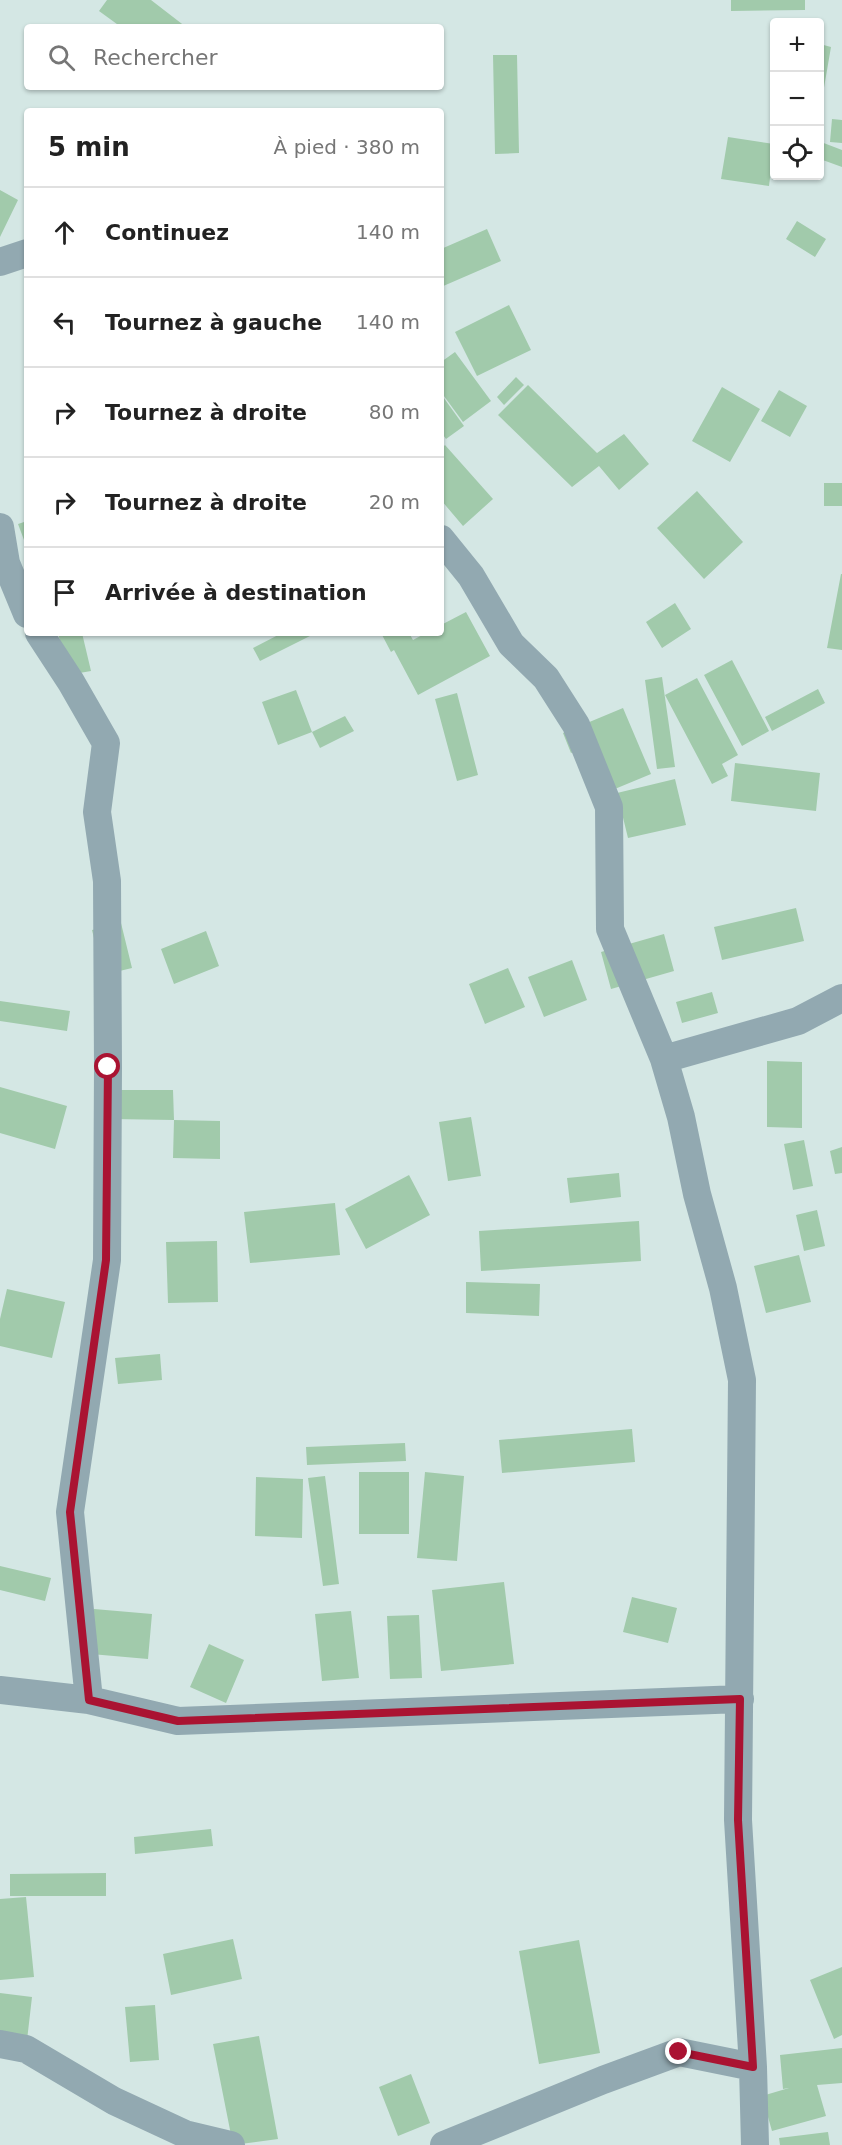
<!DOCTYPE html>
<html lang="fr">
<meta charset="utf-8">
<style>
:root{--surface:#fff;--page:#f2f2f2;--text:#222;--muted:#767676;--line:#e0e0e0}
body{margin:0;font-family:"DejaVu Sans",sans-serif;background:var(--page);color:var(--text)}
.controls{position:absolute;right:18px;top:18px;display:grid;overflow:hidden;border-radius:6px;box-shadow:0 2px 4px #0004}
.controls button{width:54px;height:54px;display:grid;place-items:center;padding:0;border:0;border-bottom:2px solid var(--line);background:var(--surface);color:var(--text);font:30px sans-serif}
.stop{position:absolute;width:18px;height:18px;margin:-14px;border:4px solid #aa1332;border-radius:50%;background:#fff}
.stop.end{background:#aa1332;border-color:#fff;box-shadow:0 2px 6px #0008}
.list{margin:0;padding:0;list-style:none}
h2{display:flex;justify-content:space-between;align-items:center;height:78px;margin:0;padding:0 24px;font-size:26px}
h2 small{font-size:20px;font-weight:400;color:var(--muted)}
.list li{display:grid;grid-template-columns:39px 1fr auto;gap:18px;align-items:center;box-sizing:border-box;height:90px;padding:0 24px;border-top:2px solid var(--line)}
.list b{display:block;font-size:22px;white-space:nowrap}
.list em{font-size:20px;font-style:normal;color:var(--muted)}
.icon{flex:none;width:33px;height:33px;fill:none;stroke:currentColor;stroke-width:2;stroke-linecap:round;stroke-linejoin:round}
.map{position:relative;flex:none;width:842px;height:2145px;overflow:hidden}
.search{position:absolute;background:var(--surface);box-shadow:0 2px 4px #0004;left:24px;top:24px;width:420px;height:66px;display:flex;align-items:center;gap:15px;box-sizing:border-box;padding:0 21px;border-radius:6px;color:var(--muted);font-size:22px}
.panel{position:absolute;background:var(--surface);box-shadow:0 2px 4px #0004;left:24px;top:108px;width:420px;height:528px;border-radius:6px}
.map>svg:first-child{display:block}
</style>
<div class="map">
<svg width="842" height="2145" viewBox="0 0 842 2145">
<rect width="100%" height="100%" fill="#d4e7e4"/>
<path fill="#a1caab" d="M107,0H151L186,27H121L99,11Z
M731,0H805V10L731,11Z
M820,44L831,47L821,105H820Z
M493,55H517L519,153L495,154Z
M832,119L842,120V143L830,142Z
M728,137L774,144L769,186L721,179Z
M821,142L842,150V167L820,159Z
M0,190L18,200L0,237Z
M797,221L826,239L815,257L786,239Z
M487,229L501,261L441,287V249Z
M509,305L531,350L477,376L455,332Z
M455,352L491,401L463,422L441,392V362Z
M516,377L524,385L504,405L497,397Z
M528,385L597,453L624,434L649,464L619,490L599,466L572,487L498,415Z
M722,387L760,409L730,462L692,441Z
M779,390L807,406L790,437L761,421Z
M441,394L464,426L446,439L441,432Z
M445,445L493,499L463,526L441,500V449Z
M824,483H842V506H824Z
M697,491L743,542L704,579L657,528Z
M27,521V548L18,524Z
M841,574H842V650L827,648Z
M675,603L691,629L662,648L646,622Z
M466,612L490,656L418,695L394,650L391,652L381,633H409L413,640L426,633H441V625Z
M58,633H82L91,671L68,675Z
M282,633H316L260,661L253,648Z
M732,660L769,731L742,746L704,675Z
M662,677L675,767L657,769L645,680Z
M697,678L738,755L722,764L728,776L712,784L665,695Z
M818,689L825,703L772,731L765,717Z
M296,690L312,732L278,745L262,702Z
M457,693L478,775L457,781L435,699Z
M623,708L651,774L610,791L590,745L571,753L563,733Z
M345,716L354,731L320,748L312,732Z
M735,763L820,773L816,811L731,801Z
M675,779L686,825L628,838L617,793Z
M796,908L804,941L722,960L714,927Z
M121,923L132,968L103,975L92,930Z
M206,931L219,966L174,984L161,949Z
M664,934L674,971L611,989L601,952Z
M572,960L587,1000L544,1017L528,977Z
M508,968L525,1007L485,1024L469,984Z
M712,992L718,1013L682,1023L676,1002Z
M0,1001L70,1011L67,1031L0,1021Z
M767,1061L802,1062V1128L767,1127Z
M0,1087L67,1106L55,1149L0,1133Z
M112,1090H173L174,1120L112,1119Z
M471,1117L481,1176L448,1181L439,1122Z
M174,1120L220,1121V1159L173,1158Z
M804,1140L813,1186L793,1190L784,1144Z
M842,1147V1173L835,1174L830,1151Z
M619,1173L621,1197L570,1203L567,1178Z
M409,1175L430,1215L366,1249L345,1209Z
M335,1203L340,1255L250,1263L244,1212Z
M817,1210L825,1246L804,1251L796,1215Z
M639,1221L641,1261L481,1271L479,1231Z
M217,1241L218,1302L168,1303L166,1242Z
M799,1255L811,1302L766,1313L754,1266Z
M466,1282L540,1284L539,1316L466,1313Z
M7,1289L65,1302L52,1358L0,1346V1319Z
M160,1354L162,1380L118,1384L115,1358Z
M632,1429L635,1462L502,1473L499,1440Z
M405,1443L406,1461L307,1465L306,1447Z
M359,1472H409V1534H359Z
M425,1472L464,1476L457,1561L417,1558Z
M325,1476L339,1584L323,1586L308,1478Z
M256,1477L303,1479L302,1538L255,1536Z
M0,1566L51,1578L45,1601L0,1590Z
M504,1582L514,1664L441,1671L432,1590Z
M632,1597L677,1608L668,1643L623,1632Z
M94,1609L152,1614L148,1659L91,1654Z
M351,1611L359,1678L322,1681L315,1614Z
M419,1615L422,1678L390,1679L387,1616Z
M209,1644L244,1660L226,1703L190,1687Z
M211,1829L213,1846L135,1854L134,1837Z
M106,1873V1896H10V1874Z
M26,1897L34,1977L0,1980V1899Z
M233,1939L242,1979L171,1995L163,1954Z
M579,1940L600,2053L539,2064L519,1951Z
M842,1967V2035L834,2039L810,1980Z
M0,1993L32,1997L26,2049L0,2046Z
M155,2005L159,2060L130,2062L125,2007Z
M259,2036L278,2139L233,2145L213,2044Z
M842,2048V2083L817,2085L826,2116L772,2131L762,2096L789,2088L783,2089L780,2055Z
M411,2074L430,2123L398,2136L379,2087Z
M828,2132L830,2145H780L779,2138Z"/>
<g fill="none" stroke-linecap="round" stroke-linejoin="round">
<path stroke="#92a9b1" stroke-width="28" d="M0,262L27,253
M0,527L6,563L27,614
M441,539L471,576L511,644L546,678L576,725L609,807L610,929L664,1059
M39,633L71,682L106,743L97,812L107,881L108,1067L107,1260L70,1512L89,1700
M0,1690L89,1700L178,1721L740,1699
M0,2044L26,2049L114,2101L185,2134L231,2145
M444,2145L603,2080L679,2052L753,2067
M755,2145L753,2067L738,1820L742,1380L723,1288L697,1194L681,1117L664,1059L798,1021L842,998"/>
</g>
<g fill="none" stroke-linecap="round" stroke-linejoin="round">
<path stroke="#aa1332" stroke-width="8" d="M108,1067L106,1260L70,1512L89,1700L178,1721L740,1699L738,1820L753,2067L679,2052"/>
</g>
</svg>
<div class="controls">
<button>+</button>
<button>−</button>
<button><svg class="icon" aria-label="locate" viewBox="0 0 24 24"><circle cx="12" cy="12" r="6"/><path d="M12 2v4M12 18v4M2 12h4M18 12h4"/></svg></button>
</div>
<div class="stop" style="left:108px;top:1067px"></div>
<div class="stop end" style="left:679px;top:2052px"></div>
<div class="search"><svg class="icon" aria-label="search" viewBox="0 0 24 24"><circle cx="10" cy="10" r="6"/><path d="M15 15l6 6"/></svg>Rechercher</div>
<section class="panel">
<h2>5 min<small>À pied · 380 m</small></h2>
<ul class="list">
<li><svg class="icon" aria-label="ahead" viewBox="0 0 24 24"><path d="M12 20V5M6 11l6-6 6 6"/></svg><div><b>Continuez</b></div><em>140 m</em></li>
<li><svg class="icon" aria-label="left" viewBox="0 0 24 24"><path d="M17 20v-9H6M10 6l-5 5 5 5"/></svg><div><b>Tournez à gauche</b></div><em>140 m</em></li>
<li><svg class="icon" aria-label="right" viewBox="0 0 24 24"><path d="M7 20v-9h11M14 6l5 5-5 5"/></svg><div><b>Tournez à droite</b></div><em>80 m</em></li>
<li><svg class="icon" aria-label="right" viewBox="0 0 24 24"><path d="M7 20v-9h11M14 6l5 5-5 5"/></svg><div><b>Tournez à droite</b></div><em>20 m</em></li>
<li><svg class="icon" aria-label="arrive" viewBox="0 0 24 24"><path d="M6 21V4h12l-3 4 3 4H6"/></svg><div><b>Arrivée à destination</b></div></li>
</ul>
</section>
</div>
